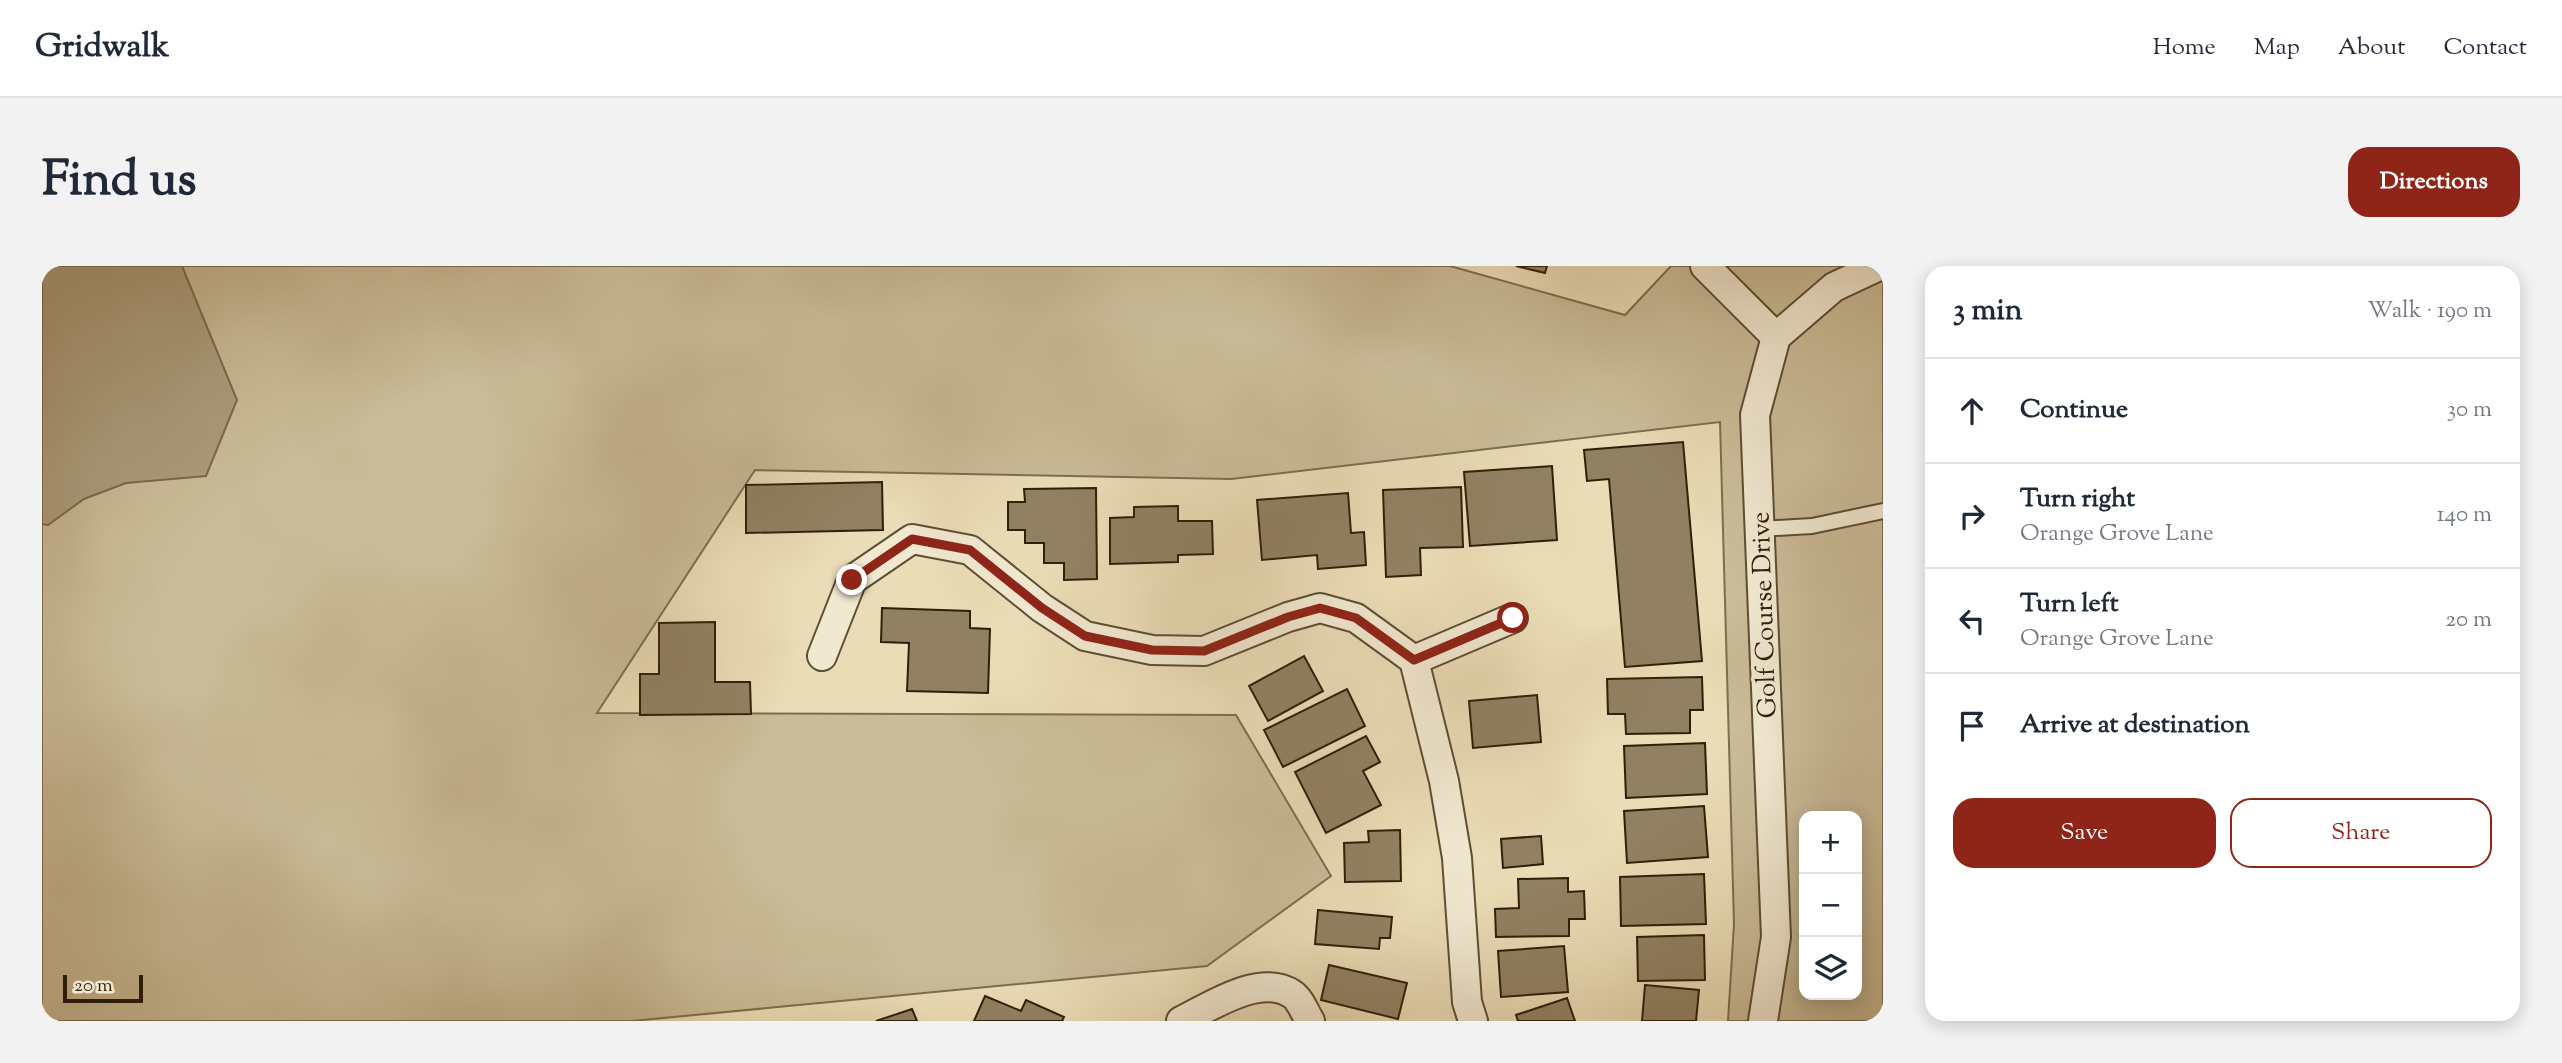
<!DOCTYPE html>
<meta charset="utf-8">
<style>
:root{--surface:#fff;--page:#f2f2f3;--text:#1f2937;--muted:#747a83;--line:#e0e1e3;--accent:#8f2418}
body{margin:0;font-family:"Sorts Mill Goudy",serif;background:var(--page);color:var(--text)}
.controls{position:absolute;right:21px;bottom:21px;display:grid;overflow:hidden;border-radius:14px;box-shadow:0 4px 18px #0003}
.controls button{width:63px;height:63px;display:grid;place-items:center;padding:0;border:0;border-bottom:2px solid var(--line);background:var(--surface);color:var(--text);font:35px sans-serif}
.scale{position:absolute;left:21px;bottom:18px;width:80px;box-sizing:border-box;padding-left:7px;border:4px solid #301f08;border-top:0;font-size:19px;line-height:24px;white-space:nowrap;color:#301f08;-webkit-text-stroke:5px #f1e8d0;paint-order:stroke}
.stop{position:absolute;width:21px;height:21px;margin:-16px;border:5px solid #8f2418;border-radius:50%;background:#fff}
.stop.end{background:#8f2418;border-color:#fff;box-shadow:0 2px 7px #0008}
.list{margin:0;padding:0;list-style:none}
h2{display:flex;justify-content:space-between;align-items:center;height:91px;margin:0;padding:0 28px;font-size:30px}
h2 small{font-size:23px;font-weight:400;color:var(--muted)}
.list li{display:grid;grid-template-columns:46px 1fr auto;gap:21px;align-items:center;box-sizing:border-box;height:105px;padding:0 28px;border-top:2px solid var(--line)}
.list b{display:block;font-size:26px;white-space:nowrap}
.list p{margin:0;font-size:23px;white-space:nowrap;color:var(--muted)}
.list em{font-size:23px;font-style:normal;color:var(--muted)}
.actions{display:flex;gap:14px;padding:21px 28px}
.actions a{flex:1;padding:16px 0;border:2px solid var(--accent);border-radius:21px;text-align:center;font-size:24px;color:var(--accent)}
.actions .main{background:var(--accent);color:#fff}
.icon{flex:none;width:38px;height:38px;fill:none;stroke:currentColor;stroke-width:2;stroke-linecap:round;stroke-linejoin:round}
.map{position:relative;flex:none;width:1841px;height:755px;overflow:hidden;border-radius:21px}
header{display:flex;align-items:center;gap:42px;box-sizing:border-box;height:98px;padding:0 35px;background:var(--surface);border-bottom:2px solid var(--line)}
header strong{font-size:33px}
nav{display:flex;gap:38px;margin-inline-start:auto;font-size:24px}
.intro{display:flex;align-items:center;justify-content:space-between;box-sizing:border-box;height:168px;padding:0 42px}
h1{margin:0;font-size:49px}
.button{padding:18px 32px;border-radius:21px;background:var(--accent);color:#fff;font-size:24px;font-weight:700}
main{display:flex;gap:42px;padding:0 42px}
aside{flex:1;background:var(--surface);border-radius:21px;box-shadow:0 4px 18px #0003}
.map>svg:first-child{display:block}
</style>
<header>
<strong>Gridwalk</strong>
<nav><a>Home</a><a>Map</a><a>About</a><a>Contact</a></nav>
</header>
<div class="intro"><h1>Find us</h1><a class="button">Directions</a></div>
<main>
<div class="map">
<svg width="1841" height="755" viewBox="0 0 1841 755">
<rect width="100%" height="100%" fill="#eadcb6"/>
<filter id="stains"><feTurbulence type="fractalNoise" baseFrequency=".00286" numOctaves="4"/><feColorMatrix values="0 0 0 0 .2 0 0 0 0 .09 0 0 0 0 .02 0 0 0 .5 -.17"/></filter>
<radialGradient id="worn" r=".72"><stop offset=".6" stop-color="#630" stop-opacity="0"/><stop offset="1" stop-color="#630" stop-opacity=".3"/></radialGradient>
<path fill="#cabc98" stroke="#7d6e50" stroke-width="2" fill-rule="evenodd" d="M0,0H1408L1583,49L1629,0H1841V755H1686L1692,658L1678,156L1189,213L713,204L555,447L1194,449L1289,610L1165,700L590,755H0ZM1762,550H1815V729H1762Z"/>
<path fill="#ab9c7b" stroke="#7a6a4d" stroke-width="2" d="M0,0H140L195,134L164,210L84,217L42,233L6,259L0,258Z"/>
<path fill="#918162" stroke="#301f08" stroke-width="2" d="M1474,0H1505L1503,7Z
M1641,176L1660,395L1583,401L1567,213L1545,215L1542,184Z
M1510,200L1515,274L1428,280L1422,206Z
M840,216L841,264L704,267V219Z
M1419,221L1421,281L1378,282L1379,309L1344,311L1341,224Z
M1054,222L1055,313L1022,314V297H1002V277H983V264H966V236H983L982,223Z
M1306,227L1309,267L1322,266L1324,299L1276,303L1275,289L1220,294L1215,234Z
M1136,240V255H1170L1171,288L1136,289V296L1068,298V252L1092,251V241Z
M840,342L928,345V362L948,363L946,427L865,425L867,377L839,376Z
M673,356V416H708L709,448L598,449V408H617V357Z
M1262,390L1281,425L1226,455L1207,420Z
M1660,411L1661,444H1648V467L1584,468L1583,448H1566L1565,413Z
M1305,423L1323,460L1241,501L1222,464Z
M1495,429L1499,476L1431,482L1427,435Z
M1324,470L1338,496L1321,505L1339,539L1284,567L1253,506Z
M1663,477L1665,528L1584,532L1582,480Z
M1662,540L1666,591L1585,597L1582,545Z
M1358,564L1359,615L1303,616L1302,577L1327,576L1326,565Z
M1499,570L1501,598L1461,602L1459,573Z
M1662,608L1664,658L1579,660L1578,611Z
M1526,612V626L1542,625L1543,653H1527V670L1454,671L1453,643L1477,642L1476,613Z
M1276,644L1350,651L1348,672H1338L1337,683L1273,678Z
M1662,669L1663,714L1596,715L1595,671Z
M1522,680L1526,726L1459,731L1456,685Z
M1287,699L1365,717L1356,753L1279,734Z
M1603,719L1657,724L1654,755H1600Z
M943,730L979,745L984,734L1022,751L1020,755H932Z
M1525,732L1533,755H1476L1474,749Z
M870,743L875,755H834Z"/>
<g fill="none" stroke-linecap="round" stroke-linejoin="round">
<g stroke="#5e4e34" stroke-width="18">
<path id="lane" d="M1718,263L1770,260L1841,245"/>
</g>
<g stroke="#5e4e34" stroke-width="32">
<path id="street" d="M1663,0L1734,71
M780,390L810,314L870,273L928,284L1000,342L1043,370L1110,384L1162,385L1246,351L1278,342L1314,352L1372,394L1402,515L1415,592L1425,736L1431,755
M1372,394L1471,352
M1139,755C1170,740 1218,707 1250,728C1258,733 1263,747 1268,755
M1721,755L1734,671L1713,149L1734,71L1792,21L1837,0"/>
</g>
<use href="#lane" stroke="#f1e8d0" stroke-width="14"/>
<use href="#street" stroke="#f1e8d0" stroke-width="28"/>
</g>
<g fill="none" stroke-linecap="round" stroke-linejoin="round">
<path stroke="#8f2418" stroke-width="9" d="M810,314L870,273L928,284L1000,342L1043,370L1110,384L1162,385L1246,351L1278,342L1314,352L1372,394L1471,352"/>
</g>
<g text-anchor="middle" stroke-width="7" stroke-linejoin="round" paint-order="stroke">
<g font-size="26" fill="#301f08" stroke="#f1e8d0">
<text transform="translate(1721 349) rotate(-92)" y="9">Golf Course Drive</text>
</g>
</g>
<rect width="100%" height="100%" filter="url(#stains)"/>
<rect width="100%" height="100%" fill="url(#worn)"/>
</svg>
<div class="controls">
<button>+</button>
<button>−</button>
<button><svg class="icon" aria-label="layers" viewBox="0 0 24 24"><path d="M12 4l9 5-9 5-9-5zM3 14l9 5 9-5"/></svg></button>
</div>
<div class="scale">20 m</div>
<div class="stop" style="left:1471px;top:352px"></div>
<div class="stop end" style="left:810px;top:314px"></div>
</div>
<aside>
<h2>3 min<small>Walk · 190 m</small></h2>
<ul class="list">
<li><svg class="icon" aria-label="ahead" viewBox="0 0 24 24"><path d="M12 20V5M6 11l6-6 6 6"/></svg><div><b>Continue</b></div><em>30 m</em></li>
<li><svg class="icon" aria-label="right" viewBox="0 0 24 24"><path d="M7 20v-9h11M14 6l5 5-5 5"/></svg><div><b>Turn right</b><p>Orange Grove Lane</p></div><em>140 m</em></li>
<li><svg class="icon" aria-label="left" viewBox="0 0 24 24"><path d="M17 20v-9H6M10 6l-5 5 5 5"/></svg><div><b>Turn left</b><p>Orange Grove Lane</p></div><em>20 m</em></li>
<li><svg class="icon" aria-label="arrive" viewBox="0 0 24 24"><path d="M6 21V4h12l-3 4 3 4H6"/></svg><div><b>Arrive at destination</b></div></li>
</ul>
<div class="actions"><a class="main">Save</a><a>Share</a></div>
</aside>
</main>
